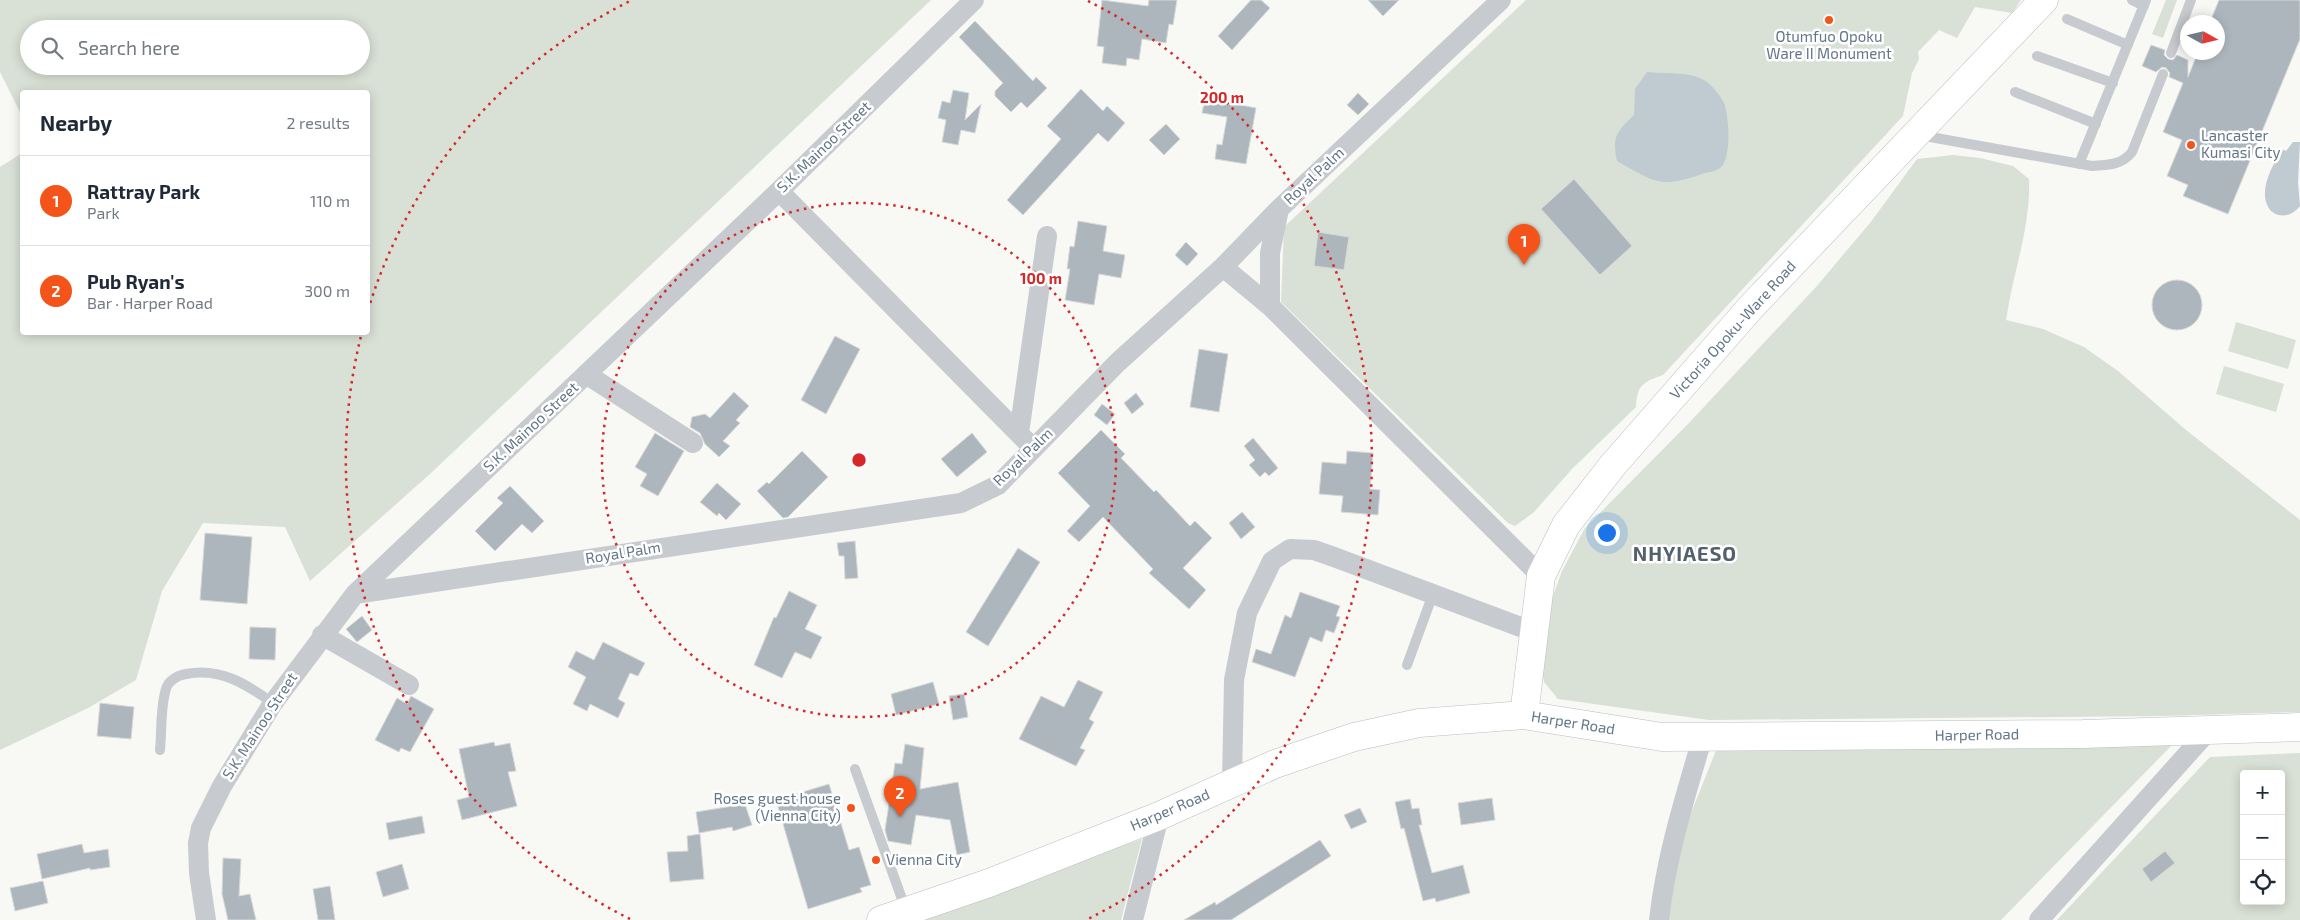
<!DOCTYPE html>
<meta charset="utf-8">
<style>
:root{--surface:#fff;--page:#f6f6f7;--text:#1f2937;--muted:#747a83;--line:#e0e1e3;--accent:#f45419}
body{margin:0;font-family:"Exo 2",sans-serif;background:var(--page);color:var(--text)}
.controls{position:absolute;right:15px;bottom:15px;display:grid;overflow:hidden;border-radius:5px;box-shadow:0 2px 12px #0003}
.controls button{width:45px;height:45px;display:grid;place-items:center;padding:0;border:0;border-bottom:1px solid var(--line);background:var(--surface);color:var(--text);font:25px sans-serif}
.compass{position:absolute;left:2180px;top:15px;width:45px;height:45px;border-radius:50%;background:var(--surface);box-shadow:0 2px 12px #0003;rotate:98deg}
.you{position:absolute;left:1606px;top:532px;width:18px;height:18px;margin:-12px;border:4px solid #fff;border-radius:50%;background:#1a73e8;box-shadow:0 0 0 8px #1a73e833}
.badge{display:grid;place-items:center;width:32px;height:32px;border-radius:50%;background:var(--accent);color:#fff;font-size:16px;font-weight:700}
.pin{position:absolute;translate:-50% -41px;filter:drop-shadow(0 1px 2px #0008)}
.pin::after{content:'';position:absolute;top:26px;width:18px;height:15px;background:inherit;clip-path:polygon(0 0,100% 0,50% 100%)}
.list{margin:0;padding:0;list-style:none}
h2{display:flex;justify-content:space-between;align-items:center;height:65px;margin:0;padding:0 20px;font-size:21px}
h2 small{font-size:16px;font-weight:400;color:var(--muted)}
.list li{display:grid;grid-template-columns:32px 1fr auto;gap:15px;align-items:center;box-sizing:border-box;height:90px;padding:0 20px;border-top:1px solid var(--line)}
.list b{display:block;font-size:19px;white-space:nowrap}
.list p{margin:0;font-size:16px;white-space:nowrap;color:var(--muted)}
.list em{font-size:16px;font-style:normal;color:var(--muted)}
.icon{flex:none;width:28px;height:28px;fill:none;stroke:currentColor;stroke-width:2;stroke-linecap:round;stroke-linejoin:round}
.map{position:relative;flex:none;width:2300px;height:920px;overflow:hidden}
.search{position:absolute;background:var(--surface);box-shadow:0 2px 12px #0003;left:20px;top:20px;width:350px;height:55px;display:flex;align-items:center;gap:12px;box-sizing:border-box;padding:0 18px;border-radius:28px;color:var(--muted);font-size:19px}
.panel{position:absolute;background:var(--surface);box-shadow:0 2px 12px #0003;left:20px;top:90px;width:350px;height:245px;border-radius:5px}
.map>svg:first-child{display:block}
</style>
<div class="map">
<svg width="2300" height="920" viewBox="0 0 2300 920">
<rect width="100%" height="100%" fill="#f8f8f5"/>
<path fill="#d9e0d5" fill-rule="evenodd" d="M0,0H931L431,473L310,581L285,527L203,523L162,591L136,680L88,708L0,750V167L22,153V332H368V92H22V116L0,72ZM29,29H361V66H29Z
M1526,0H2021L2012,13L1975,7L1957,38L1939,30L1918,52L1919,59L1912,73L1903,116L1663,375C1643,382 1637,385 1636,407L1572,469L1533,513L1515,526L1508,523L1281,302L1284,227Z
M2166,0H2177L2163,38L2152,34Z
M1953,155L1980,158L2013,166L2029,179C2031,227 2013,272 2006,320L2043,329L2084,347L2118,371L2186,430L2300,520V712L2161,716L1709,720L1558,699L1544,682L1541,664L1549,607L1562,571L1585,528L1688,424L1816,287L1870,223L1917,159Z
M2236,322L2296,340L2288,369L2228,351Z
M2224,366L2284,384L2276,412L2216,394Z
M2175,742L2001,920H1668L1677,862L1689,818L1717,748Z
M2300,753V920H2057L2210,757ZM2244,774H2281V901H2244Z
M1142,839L1121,920H910Z"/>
<path fill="#c0cbd1" d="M1647,72C1665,74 1688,71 1704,80C1710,83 1721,96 1724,103C1729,115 1732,160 1720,168C1715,172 1707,172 1702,174C1659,189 1655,182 1617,161C1612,137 1616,132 1634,115L1635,89Z
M2293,142H2300L2298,182L2300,206C2292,216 2281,219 2271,211C2256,193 2272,167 2282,149L2286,151Z"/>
<path fill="#adb6bd" stroke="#d9dad7" d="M1102,0L1148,6L1149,0H1177L1173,25L1169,24L1166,43L1142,39L1139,60L1127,58L1126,66L1102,63L1104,47L1097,46Z
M1251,0H1261L1270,8L1232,50L1218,36Z
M1368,0H1399L1383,16Z
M2219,0H2300V39L2228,214L2183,196L2188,185L2167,176L2182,140L2163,132L2183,83L2169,77L2170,73L2166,68L2162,67L2156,72L2142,66L2151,45L2165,50L2164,55L2168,59L2173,60L2177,55L2188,60V77L2198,52H2218V22H2210Z
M975,21L1033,81L1036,77L1047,88L1027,108L1021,102L1011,112L995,96V91L1003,83L959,37Z
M1081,89L1103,111L1107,106L1125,123L1108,142L1098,133L1023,215L1007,200L1061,139L1047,126Z
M953,90L969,93L965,120L981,104L975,133L961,130L958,145L942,142L946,120L938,118L942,101L950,103Z
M1358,93L1369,104L1358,115L1347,105Z
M1205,98L1256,108L1246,164L1215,159L1217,144L1222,145L1227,117L1202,113Z
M1166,124L1180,139L1164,155L1149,140Z
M1574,179L1632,246L1600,275L1541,209Z
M1078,221L1107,226L1103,251L1125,255L1121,278L1099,274L1094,305L1065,300L1070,269H1067L1070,246L1074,247Z
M1318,232L1349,237L1344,270L1314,266Z
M1186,242L1198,254L1187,266L1175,255Z
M2152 305a25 25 0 1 1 50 0a25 25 0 1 1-50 0Z
M835,336L860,349L826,414L801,400Z
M1199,349L1228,354L1219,412L1190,407Z
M734,392L749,406L736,420L740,423L723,441L730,446L719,457L705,444L700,433L690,427L692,417L705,414L710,418Z
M1136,393L1144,404L1132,414L1124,403Z
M1102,404L1115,414L1107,425L1094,415Z
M1101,430L1125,454L1121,458L1154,492L1156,490L1190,526L1195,521L1212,538L1183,568L1206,590L1189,609L1149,573L1153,569L1103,517L1079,542L1067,531L1090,506L1058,473Z
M655,433L684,451L658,496L640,486L647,474L635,467Z
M972,433L987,452L957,477L941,459Z
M1253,438L1278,468L1269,476L1265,472L1260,477L1249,465L1255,460L1244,446Z
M802,451L828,477L788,517L783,518L757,491L767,482L769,484Z
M1347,451L1373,453L1370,489L1380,490L1378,515L1341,512L1343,496L1319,494L1322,462L1346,464Z
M717,483L741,504L726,520L719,513L717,516L700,502Z
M510,486L544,521L532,533L522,524L495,551L475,531L503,503L497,498Z
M1242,512L1255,527L1241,539L1229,523Z
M205,533L252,537L247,604L200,600Z
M855,541L858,578L845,579L844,556H839L837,543Z
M1018,548L1040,562L988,646L966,632Z
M789,591L817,605L805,629L822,637L811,659L795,652L782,678L754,665L774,617L776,618Z
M1300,592L1340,606L1336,616L1340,617L1334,633L1326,630L1322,642L1310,637L1295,677L1252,662L1256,649L1271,654L1285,615L1291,618Z
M362,616L372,630L357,642L346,629Z
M250,627L276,628L275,660L249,659Z
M603,642L645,663L638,676L630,673L618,699L625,703L618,718L590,704L587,711L573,704L586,677L568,667L576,651L594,660Z
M1078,680L1103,692L1089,719L1094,722L1080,748L1085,750L1076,766L1019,739L1041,696L1064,707Z
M933,682L939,704L896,715L891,694Z
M964,694L968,717L953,720L949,696Z
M411,696L434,709L410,752L401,748L399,752L375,740L397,698L407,704Z
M100,703L134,707L131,739L97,736Z
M494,742L495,746L510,743L516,771L508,772L517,806L462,820L457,800L469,797L459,749Z
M905,744L924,748L920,789L958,782L970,852L957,855L950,820L916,815L911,845L888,841L885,830L895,763L902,764Z
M829,784L849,850L859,847L871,885L860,888L862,892L808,909L776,800Z
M1492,798L1495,820L1461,825L1458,803Z
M1410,799L1412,809L1419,808L1422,825H1419L1432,873L1463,865L1470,893L1436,902L1435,898L1423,901L1404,828L1401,829L1395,802Z
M745,804L752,825L733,831L732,827L699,833L696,812Z
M1360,808L1367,822L1351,829L1344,815Z
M422,816L425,833L389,840L386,823Z
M700,834L704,879L670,882L667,852L688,851L687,836Z
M1320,840L1331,856L1231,920H1184L1215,902L1216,905Z
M82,844L84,853L108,849L110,867L90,870V868L42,879L37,854Z
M2165,851L2175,863L2151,882L2142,869Z
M223,858L241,859L239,896L250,894L256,920H228L222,894Z
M402,864L409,889L383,897L376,872Z
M43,881L48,903L15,911L10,888Z
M330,886L335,920H318L313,889Z"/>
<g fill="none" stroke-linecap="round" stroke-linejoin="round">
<g stroke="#b9bec3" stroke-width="29">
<path id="secondary" d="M1524,715L1541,576L1566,525L1613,465L1752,306L2044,0
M881,920L989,883L1159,816L1275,764L1354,737L1419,723L1524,715L1662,737L2083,734L2300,727"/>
</g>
<path stroke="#c7cbcf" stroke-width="10" d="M2132,0L2144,6
M2067,19L2128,45
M2171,53L2191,0
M2037,56L2113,83
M2015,92L2096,124
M1919,135L2092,166C2108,165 2122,165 2132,152L2163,74
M2079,164L2146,0
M1407,665L1433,594
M160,750C162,731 160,708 166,689C168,681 178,675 186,674C220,667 246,684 273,703
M855,769L906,910"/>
<path stroke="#c7cbcf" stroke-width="20" d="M779,191L1033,448
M1223,267L1270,306L1541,576
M1270,306V253L1279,209
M586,374L693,443
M1019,433L1047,236
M355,594L961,503L998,485L1117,363L1223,267L1279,209L1501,0
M322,635L409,685
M1232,783L1234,680L1247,613L1272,561L1290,549L1314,550L1334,557L1534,632
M206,920L199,873L198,843L201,828L222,786L273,703L355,594L779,191L974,0
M1133,920L1159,816
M1659,920C1666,857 1685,797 1703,736
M2039,920L2209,730"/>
<use href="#secondary" stroke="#fff" stroke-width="28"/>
</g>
<g fill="none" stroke="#d62828" stroke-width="2.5" stroke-dasharray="2.5 5">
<circle cx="859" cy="460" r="257"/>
<path d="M630 919A513 513 0 0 1 361 336M368 310A513 513 0 0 1 630 1M1088 1A513 513 0 0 1 1088 919"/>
</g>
<g fill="#f45419" stroke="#fff" stroke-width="2">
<circle cx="1829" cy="20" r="5"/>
<circle cx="2191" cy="145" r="5"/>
<circle cx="851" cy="808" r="5"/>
<circle cx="876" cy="860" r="5"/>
</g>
<g text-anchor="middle" stroke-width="5" stroke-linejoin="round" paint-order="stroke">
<g font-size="15" fill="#647789" stroke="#fff" text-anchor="start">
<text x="1829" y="42" text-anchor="middle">Otumfuo Opoku<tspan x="1829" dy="17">Ware II Monument</tspan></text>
<text x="2201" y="141">Lancaster<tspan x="2201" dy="17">Kumasi City</tspan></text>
<text x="841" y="804" text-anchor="end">Roses guest house<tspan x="841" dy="17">(Vienna City)</tspan></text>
<text x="886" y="865">Vienna City</text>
</g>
<g font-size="15" fill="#647789" stroke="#fff">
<text transform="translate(824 147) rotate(-44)" y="5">S.K. Mainoo Street</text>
<text transform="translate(1314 176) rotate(-43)" y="5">Royal Palm</text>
<text transform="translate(1733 330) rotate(-48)" y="5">Victoria Opoku-Ware Road</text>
<text transform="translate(531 427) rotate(-43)" y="5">S.K. Mainoo Street</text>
<text transform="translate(1023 457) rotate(-44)" y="5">Royal Palm</text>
<text transform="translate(623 553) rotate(-9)" y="5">Royal Palm</text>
<text transform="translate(1573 723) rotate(9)" y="5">Harper Road</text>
<text transform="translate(260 726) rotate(-57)" y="5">S.K. Mainoo Street</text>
<text transform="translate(1977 735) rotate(-1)" y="5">Harper Road</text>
<text transform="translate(1170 810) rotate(-23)" y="5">Harper Road</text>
</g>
<g font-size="20" font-weight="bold" letter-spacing="1" fill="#53606d" stroke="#fff">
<text x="1685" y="561">NHYIAESO</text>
</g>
</g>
<circle cx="859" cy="460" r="8" fill="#d62828" stroke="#fff" stroke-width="2.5"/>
<g font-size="15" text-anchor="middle" font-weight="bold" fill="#d62828" stroke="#fff" stroke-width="5" stroke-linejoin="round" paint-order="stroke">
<text x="1222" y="103">200 m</text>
<text x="1041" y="284">100 m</text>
</g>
</svg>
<div class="controls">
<button>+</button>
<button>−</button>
<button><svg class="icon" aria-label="locate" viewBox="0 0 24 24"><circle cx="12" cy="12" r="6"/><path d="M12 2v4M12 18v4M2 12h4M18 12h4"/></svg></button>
</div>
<svg class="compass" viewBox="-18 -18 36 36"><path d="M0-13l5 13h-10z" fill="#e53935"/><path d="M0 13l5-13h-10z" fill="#747a83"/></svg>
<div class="you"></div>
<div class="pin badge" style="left:1524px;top:265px">1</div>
<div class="pin badge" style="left:900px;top:817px">2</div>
<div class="search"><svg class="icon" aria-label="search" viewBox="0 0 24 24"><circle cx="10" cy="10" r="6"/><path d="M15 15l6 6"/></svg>Search here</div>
<section class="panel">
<h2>Nearby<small>2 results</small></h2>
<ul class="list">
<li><span class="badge">1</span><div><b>Rattray Park</b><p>Park</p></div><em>110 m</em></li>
<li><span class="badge">2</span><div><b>Pub Ryan's</b><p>Bar · Harper Road</p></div><em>300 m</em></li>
</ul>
</section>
</div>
